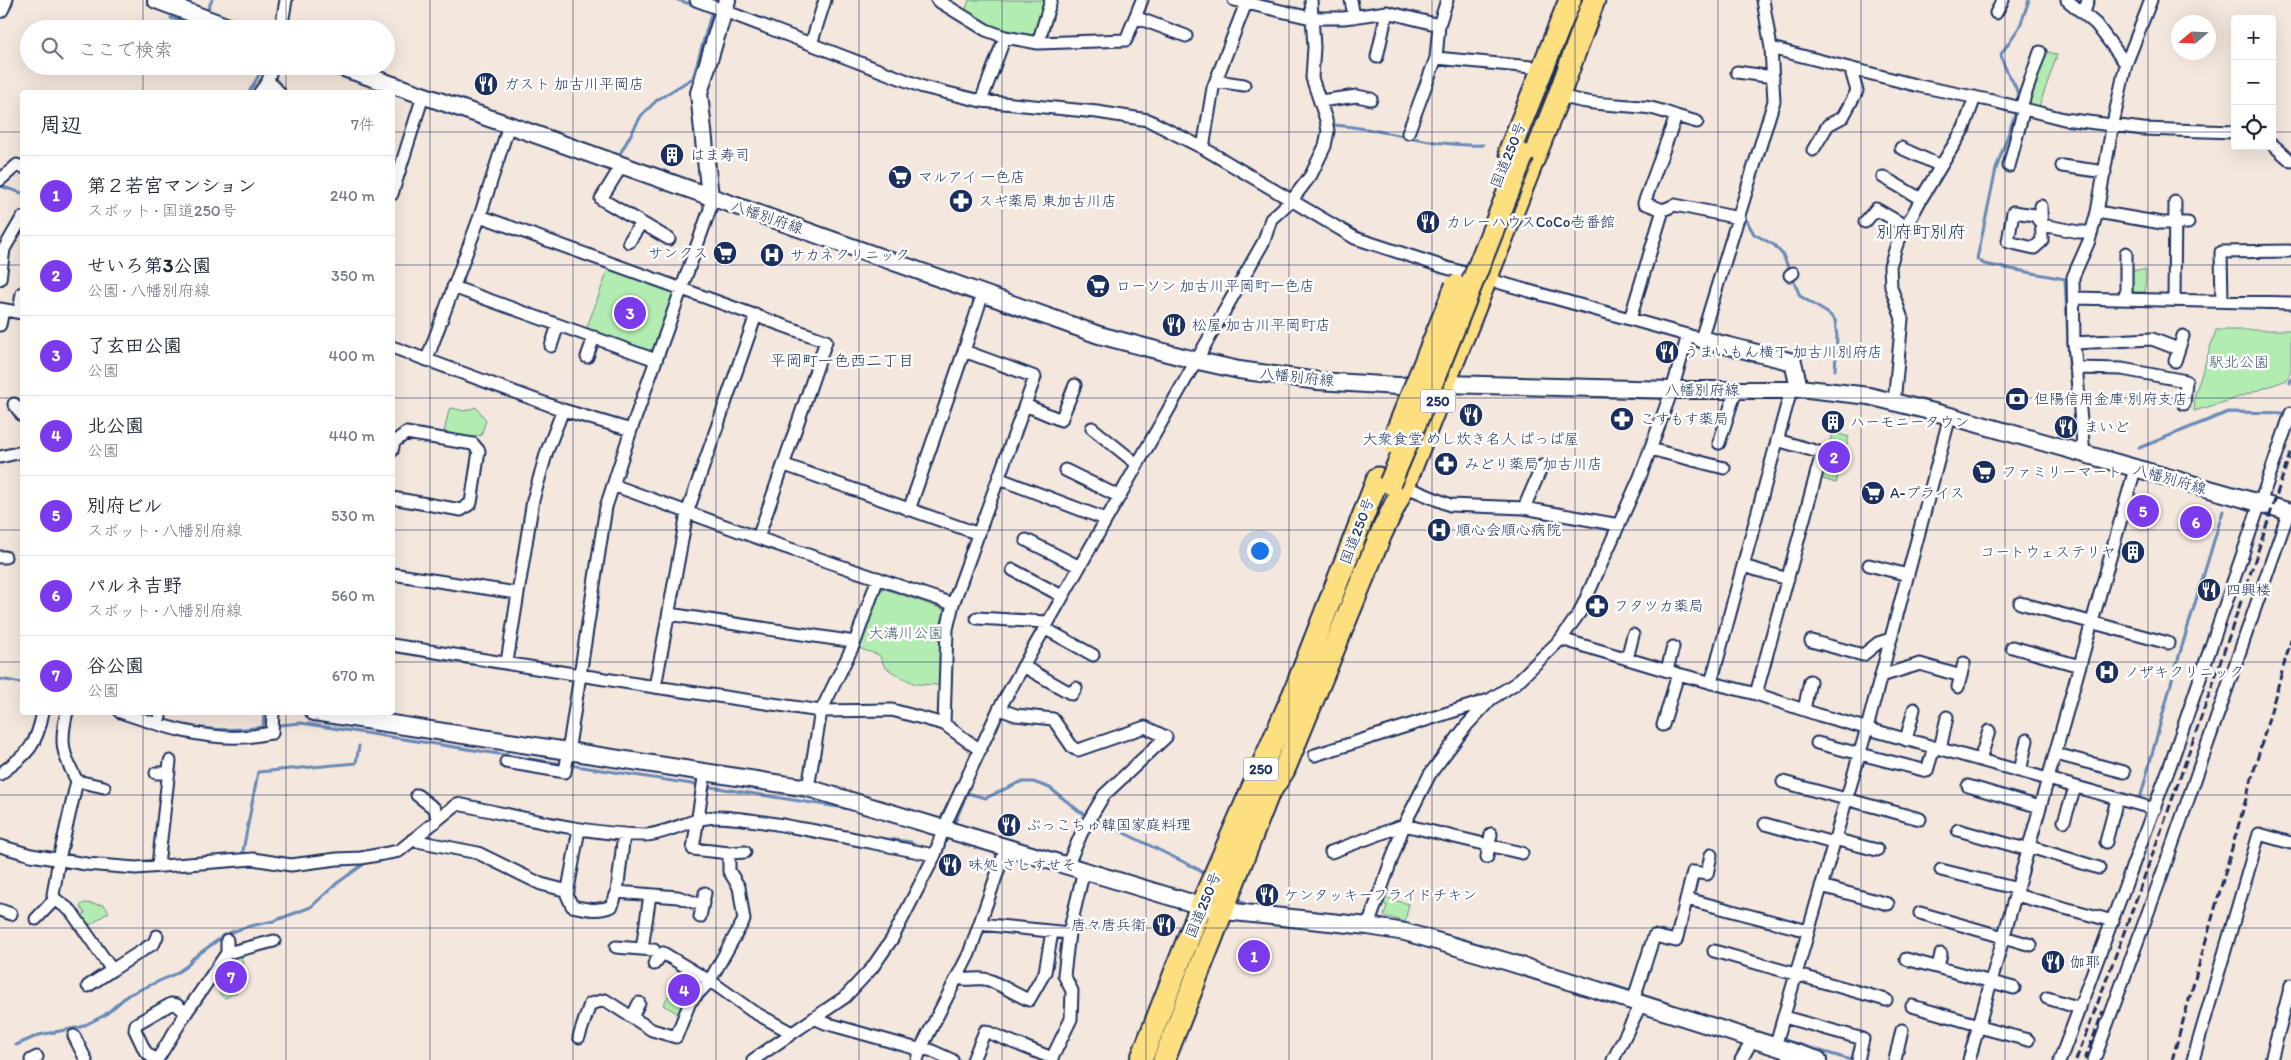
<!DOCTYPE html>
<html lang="ja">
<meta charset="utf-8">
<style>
:root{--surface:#fff;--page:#f2f2f3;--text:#1f2937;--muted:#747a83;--line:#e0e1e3;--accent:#7c3aed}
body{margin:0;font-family:Itim,"Klee One",sans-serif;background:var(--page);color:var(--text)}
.controls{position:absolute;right:15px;top:15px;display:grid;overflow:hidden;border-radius:5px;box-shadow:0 5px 20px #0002}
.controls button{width:45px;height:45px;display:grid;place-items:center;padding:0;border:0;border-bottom:1px solid var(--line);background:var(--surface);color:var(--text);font:25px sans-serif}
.compass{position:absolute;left:2171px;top:15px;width:45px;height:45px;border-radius:50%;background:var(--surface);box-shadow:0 5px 20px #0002;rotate:251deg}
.you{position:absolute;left:1259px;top:550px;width:18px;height:18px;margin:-12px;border:4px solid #fff;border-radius:50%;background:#1a73e8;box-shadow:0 0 0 8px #1a73e833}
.badge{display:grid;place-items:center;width:32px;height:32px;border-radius:50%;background:var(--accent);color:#fff;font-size:16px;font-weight:700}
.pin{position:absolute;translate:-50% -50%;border:2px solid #fff;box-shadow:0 1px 5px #0006}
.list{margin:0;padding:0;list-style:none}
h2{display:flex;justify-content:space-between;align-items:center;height:65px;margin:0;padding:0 20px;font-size:21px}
h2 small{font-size:16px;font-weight:400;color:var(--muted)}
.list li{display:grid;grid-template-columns:32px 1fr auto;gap:15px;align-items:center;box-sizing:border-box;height:80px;padding:0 20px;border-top:1px solid var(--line)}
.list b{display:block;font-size:19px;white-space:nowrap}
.list p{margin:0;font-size:16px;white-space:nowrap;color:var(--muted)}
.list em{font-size:16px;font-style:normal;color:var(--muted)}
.icon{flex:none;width:28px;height:28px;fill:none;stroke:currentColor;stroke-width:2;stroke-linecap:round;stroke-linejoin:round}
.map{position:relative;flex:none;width:2291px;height:1060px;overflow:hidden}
.search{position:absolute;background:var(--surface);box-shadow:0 5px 20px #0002;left:20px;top:20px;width:375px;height:55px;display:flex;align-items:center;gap:12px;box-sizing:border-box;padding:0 18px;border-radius:28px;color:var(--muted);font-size:19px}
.panel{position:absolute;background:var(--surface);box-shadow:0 5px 20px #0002;left:20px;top:90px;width:375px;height:625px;border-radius:5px}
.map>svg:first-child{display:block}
</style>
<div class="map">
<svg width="2291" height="1060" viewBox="0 0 2291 1060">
<rect width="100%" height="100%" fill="#f4e7dd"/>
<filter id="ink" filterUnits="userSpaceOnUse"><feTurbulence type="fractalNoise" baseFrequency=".02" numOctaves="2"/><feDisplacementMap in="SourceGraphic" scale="10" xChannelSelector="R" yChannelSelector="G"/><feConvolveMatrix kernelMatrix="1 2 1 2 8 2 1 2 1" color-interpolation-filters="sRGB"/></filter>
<g filter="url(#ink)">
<path fill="#b3ecb0" stroke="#678e87" d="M969,0H1046L1035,33L1027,38L997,30L965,12Z
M2043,50L2057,55L2039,107L2029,105L2026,100Z
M609,267L670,289L673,297L654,348L647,351L586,330Z
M2130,270H2146L2145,292H2135L2129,287Z
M2216,330H2291V369L2287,380L2228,401L2194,411L2195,394Z
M476,407L486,420L481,436L476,435L475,438L444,432L449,410L451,408L465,411Z
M1833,432L1849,437L1836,483L1819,478Z
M885,589L943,609L946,617L940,685L915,684L894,673L885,667L879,655L858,648L879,591Z
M1386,898L1409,904L1405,922L1384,916L1387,905L1384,904Z
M84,903L104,905L109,912L90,925L89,923L86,924L81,917L85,913L80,906Z
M241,956L248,982L237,992L225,998L220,994L213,980L220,971L222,972L227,959Z
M682,972L703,983L681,1015L663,1005Z"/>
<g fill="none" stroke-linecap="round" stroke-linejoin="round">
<path stroke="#6789b7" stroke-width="3" d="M678,0L696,6
M208,9L212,0
M171,18L202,29
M249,92L259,75L262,66
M2018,100C2019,83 2003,73 2001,54L2020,26L2029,0
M2017,109L1996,169L1977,259L1984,264L2065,279L2069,362L2076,421
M1331,125C1382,127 1432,148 1483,145
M620,154L641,116L657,100L693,78L712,11L709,10
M0,186L22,193
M1744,216L1754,234L1774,245L1783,255L1800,296L1829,314L1835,320L1837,337L1835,370
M2290,383L2291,379
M2139,448L2228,412L2289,413
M0,679L22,683
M167,721C204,730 226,732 263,727L264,712
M279,725L301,723L851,809
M2140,799L2173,676L2223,511
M951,824L954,825L967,793L986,798L1020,782H1033L1050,788L1079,811L1198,869L1205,875
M650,829L677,821
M872,837L911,842
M242,856L258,772L356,763L359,746
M1236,898L1250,907
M1373,918L1401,923
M1424,929L1465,940L1549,966
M229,933L246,927L274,921L311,907L336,884L368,861
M1606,983L1694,1012
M1718,1020L1762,1034
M1784,1040L1851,1060
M16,1045L39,1035L81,1027L105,1015L128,995L175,974L188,965L192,959L222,937"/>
<g stroke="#1b2f5e" stroke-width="15">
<path id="street" d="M696,0L923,87L981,101L1097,112L1148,120L1203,148L1355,238L1447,268L1701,339L1774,101L1771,48L1763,0
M937,0L986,30L1005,37L1038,43L1051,0
M1234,0L1311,18H1344L1387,12L1439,25L1436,58L1532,67
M1351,0L1354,17
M2067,0L2096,24L2126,64
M1996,13L2003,0
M2084,13L2088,0
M1135,17L1186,36
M1439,25L1447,0
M281,29L286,0
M1038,43L1126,40L1142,0
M811,44L825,0
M1771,48L1919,86L1993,101L2064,119L2143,129L2235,132
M1377,57L1387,12
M1737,72L1773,77
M268,81L279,92
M1216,81L1244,85
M260,92L268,81L272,66
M1559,95C1586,105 1614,104 1642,107C1653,107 1665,112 1676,116L1644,203L1663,210L1675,205L1739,218
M981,101L1005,37
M1320,101L1357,96L1371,99
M2021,107L2040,52
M1676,116L1697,122
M1408,133L1436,58
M2272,144L2291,161
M1203,148L1213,88L1246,3
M1901,148L1941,166
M1813,150L1828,125L1843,117L1857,91L1852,74L1853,69
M622,165L601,199L669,239
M2009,166L2024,108
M2062,166L2105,172
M1883,177L1921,199
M0,180L17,165L22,167
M392,194L423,96
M2041,206L2042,241L2034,248L2008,242L2013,212L2035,215L2042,225L2079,232H2092
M2097,212L2162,223H2188
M480,216L826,341L758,538
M1865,222L1876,209L1907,227
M629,242L641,223
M1790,275L1793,273
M0,279L4,249L22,218
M453,287L656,360
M2074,298L2291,303
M2126,298V253
M2174,299L2175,202
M2222,301L2221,252L2289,251
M0,309L22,313
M19,312L22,293
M1630,319L1663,210
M0,325L3,310
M2074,343L2152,339L2178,349
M551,346L558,325
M392,347L563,410L631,430
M587,357L594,337
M427,359L480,216L509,125
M2175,361L2183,336
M2075,368L2122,369L2186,381L2184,404
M1894,403L1902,319L1891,287L1890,266L1897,244L1921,199L1964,128L1975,97
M14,404L22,415
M1025,405L1061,420L1075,385
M1092,428L1137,464
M1719,443L1736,390
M1650,449L1724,468
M392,451L394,442L406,433L473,444L479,451L471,503L461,510L392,498
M2084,455L2074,343L2073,277L2089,241L2097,212L2113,123L2126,64L2151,0
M0,457L22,452
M785,465L979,534
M1065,470L1118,496
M1000,479L1105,519
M613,485L758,538L953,604
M1404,486L1450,505L1524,508L1619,525
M1524,508L1542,466
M909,510L964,351
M1026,540L1078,566
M0,557H5
M1869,565L1908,575
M1743,566L1788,579
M1013,570L1062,596
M392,574L517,593
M2020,603L2168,643
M669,614L855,642
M977,618L1047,622
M1044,628L1093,655
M1561,639L1678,674L1756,694L1819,715L2155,809
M1811,641L1863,655L1878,643L1891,639
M392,645L655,687L821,711L892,710L944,724L980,750
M2012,647L2080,666
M1627,659L1633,635
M507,662L533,500L547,451L563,410
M1023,666L1072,694L1076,688
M1667,670L1673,647
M1881,676L1920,664L1961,676
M1711,683L1791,390
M655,687L687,513L756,315
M1958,687L1964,663
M1756,694L1822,453L1777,440
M999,709L1016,715L1053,719L1073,748L1078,750L1145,727L1166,737L1104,795L1083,830L1067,866
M1804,710L1810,681
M67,712C59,743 63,755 77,781L59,859L53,895L55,899L71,911L112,970L154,943L157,936
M120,712C159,725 199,739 241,737C252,737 262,734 272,733L273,712
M160,717V712
M944,724L947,629L953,604L1035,377L964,351L983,293
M1663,725L1678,674
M1906,740L1914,709
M1817,743L1927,771L1934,747
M1940,749L1947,717
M2056,754L2124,772
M1315,755L1489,700
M1980,760L1989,731
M506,762L565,772L606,507L631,430L710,209V197
M2020,771L2027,740
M156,773H169
M0,774C28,753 36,748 43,712
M77,781L104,787
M1783,782L1920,819
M1968,786L2040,807
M808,788L821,711L855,642L878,578
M417,795L435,809L437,819
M2064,821L2075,788
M1765,824L1833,843
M579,829L567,895L572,906C586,909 598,912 612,906L617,892L624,834
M1958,830L2029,850
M1834,839L1877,850
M412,840L478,853L541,884L568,891
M2106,842L2117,799
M0,846L31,855L86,864L136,868L253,859L291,865L337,859L361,858L399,851L457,804C519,816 581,834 644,835C666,835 692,817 718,817C747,818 776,824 804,829C848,837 891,847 935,855
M2030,847L2099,868
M1331,852L1404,825L1522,853
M729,853L745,852
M1487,857L1491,834
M158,865L170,761
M1941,870L2018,889
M1821,886L1888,904
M617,892L678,897L702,905
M2016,895L2113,921
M1687,899L1808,931
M0,910L11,914
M1920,913L2031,945
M700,917L705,893
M36,919L55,899
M980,924L1069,933
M1368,926L1404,825L1430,774L1467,725L1491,699L1516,683L1561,639L1580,612L1640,477L1672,390L1688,335
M227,940V953
M616,947L654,950
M642,949L650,895
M1714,951L1886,1000
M1906,959L2014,988
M654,964L663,953L716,985L752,1011L792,1033
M1938,967L1941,954
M957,978C967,982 978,976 989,980C1001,985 1015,994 1029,1000L1045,972L1052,932
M88,986L112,970
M2047,998L2080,1008
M1633,1001L1654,936L1676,941L1693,872L1707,874L1711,855
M1912,1006L1979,1025
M632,1017L639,1003
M1784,1017L1863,1039L1858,1060
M814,1018L825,1023L914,1048L930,1050L952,1060
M1979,1027L2028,1040
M74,1036L86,1060
M579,1037L590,1004L605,1000L652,1030L676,1037L690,1002L709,982L744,920L739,887L729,871V853L693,849L705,772
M1775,1047L1867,728L1950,416
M31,1060L37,1057
M155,1060L145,1051L135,1030L136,1024L171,1004L177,1005L186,1013
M157,1060L186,1013L227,953L274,941
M753,1060L845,997L872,968L892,939L935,855L943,829L999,709L1264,241L1271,219L1292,200L1311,175L1325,146L1328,131L1326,120L1312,78L1314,47L1311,0
M917,1060L921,1048L969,954L1006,848
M973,1060L985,1031L1052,1058
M1051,1060L1071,1019L1072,991L1064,975L1069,933L1084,870
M1613,1060L1641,1004
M1741,1060L1752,1041
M1895,1060L1902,1030
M1969,1060L2135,469
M2060,1060L2171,763L2291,413
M2094,1060L2161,877L2289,511
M2193,1060L2259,834L2291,843
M2271,1060L2291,985"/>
</g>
<g stroke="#1b2f5e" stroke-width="20">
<path id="secondary" d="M156,0L234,29
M0,9L4,0
M338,66L509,125L1099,335L1194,360L1239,370L1318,381L1398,386L1445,384L1672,390H1791L1799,388L1869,396L1950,416L2291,512
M710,197L699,93L727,0
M1701,339L1793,362L1799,388
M314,712L808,788L1215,910L1368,926L1405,932L1512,963L1818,1060"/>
</g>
<g stroke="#1b2f5e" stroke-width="25">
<path id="highway" d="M1510,150L1570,0
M1267,796L1284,770L1381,534L1404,486L1559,95L1594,0
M1141,1060L1201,906L1294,693L1378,478
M1164,1060L1272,784"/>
</g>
<use href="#street" stroke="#fff" stroke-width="11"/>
<use href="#secondary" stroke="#fff" stroke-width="16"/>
<use href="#highway" stroke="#fedf80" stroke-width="21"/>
<path stroke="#1b2f5e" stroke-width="3" stroke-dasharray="8 4" stroke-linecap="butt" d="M2076,1060C2153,859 2224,656 2291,451
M2085,1060L2103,1011
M2172,1060L2291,640"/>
<g stroke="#1b2f5e" stroke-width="25" stroke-linecap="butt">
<path id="highway-bridge" d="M1392,443L1456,286
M1390,483L1424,403L1523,155"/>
</g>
<use href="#highway-bridge" stroke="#fedf80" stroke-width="21"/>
</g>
</g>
<path fill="none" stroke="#1b2f5e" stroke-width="1" stroke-opacity="0.55" d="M143,0V29M286,0V29M430,0V1060M573,0V1060M716,0V1060M859,0V1060M1002,0V1060M1146,0V1060M1289,0V1060M1432,0V1060M1575,0V1060M1718,0V1060M1861,0V1060M2005,0V1060M2148,0V1060M143,66V92M286,66V92M0,132H22M392,132H2235M2272,132H2291M0,265H22M392,265H2291M0,398H22M392,398H2291M0,530H22M392,530H2291M0,662H22M392,662H2291M143,712V1060M286,712V1060M0,795H2291M0,928H2291"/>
<defs>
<g id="restaurant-disc" transform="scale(1.25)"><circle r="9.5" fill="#1b2f5e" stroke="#fff"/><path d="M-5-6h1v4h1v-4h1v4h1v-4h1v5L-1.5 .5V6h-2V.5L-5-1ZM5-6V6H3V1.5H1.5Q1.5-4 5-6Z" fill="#fff"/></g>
<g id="building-disc" transform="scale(1.25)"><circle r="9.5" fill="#1b2f5e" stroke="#fff"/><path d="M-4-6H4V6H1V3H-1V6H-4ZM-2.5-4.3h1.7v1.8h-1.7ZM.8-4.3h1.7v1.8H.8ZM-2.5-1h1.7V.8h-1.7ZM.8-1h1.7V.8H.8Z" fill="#fff"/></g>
<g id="supermarket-disc" transform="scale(1.25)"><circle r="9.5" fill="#1b2f5e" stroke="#fff"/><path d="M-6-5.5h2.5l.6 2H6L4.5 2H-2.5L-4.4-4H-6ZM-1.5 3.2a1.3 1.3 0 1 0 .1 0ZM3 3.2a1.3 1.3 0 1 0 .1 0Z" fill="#fff"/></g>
<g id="pharmacy-disc" transform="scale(1.25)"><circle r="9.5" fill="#1b2f5e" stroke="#fff"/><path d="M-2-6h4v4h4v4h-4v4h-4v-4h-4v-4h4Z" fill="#fff"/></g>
<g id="hospital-disc" transform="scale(1.25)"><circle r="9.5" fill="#1b2f5e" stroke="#fff"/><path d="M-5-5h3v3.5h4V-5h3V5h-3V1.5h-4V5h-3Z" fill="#fff"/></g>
<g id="bank-disc" transform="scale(1.25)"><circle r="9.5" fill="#1b2f5e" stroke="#fff"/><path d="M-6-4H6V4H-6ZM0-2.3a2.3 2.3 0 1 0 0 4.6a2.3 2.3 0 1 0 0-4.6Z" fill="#fff"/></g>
</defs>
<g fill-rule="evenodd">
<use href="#restaurant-disc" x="486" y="84"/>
<use href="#building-disc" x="672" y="155"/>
<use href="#supermarket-disc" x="900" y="177"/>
<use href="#pharmacy-disc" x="961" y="201"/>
<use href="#restaurant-disc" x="1428" y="222"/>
<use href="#supermarket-disc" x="725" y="253"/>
<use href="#hospital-disc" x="772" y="255"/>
<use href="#supermarket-disc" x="1098" y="286"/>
<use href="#restaurant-disc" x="1174" y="325"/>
<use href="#restaurant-disc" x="1667" y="352"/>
<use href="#bank-disc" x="2017" y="399"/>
<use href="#restaurant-disc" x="1471" y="415"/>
<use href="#pharmacy-disc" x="1622" y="419"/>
<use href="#building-disc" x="1833" y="422"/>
<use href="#restaurant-disc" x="2066" y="427"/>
<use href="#pharmacy-disc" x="1446" y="464"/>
<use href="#supermarket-disc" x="1984" y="472"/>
<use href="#supermarket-disc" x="1873" y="493"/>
<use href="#hospital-disc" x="1439" y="530"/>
<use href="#building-disc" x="2133" y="552"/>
<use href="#restaurant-disc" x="2209" y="590"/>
<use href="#pharmacy-disc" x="1597" y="606"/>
<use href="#hospital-disc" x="2107" y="672"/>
<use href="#restaurant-disc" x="1009" y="825"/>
<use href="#restaurant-disc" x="950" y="865"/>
<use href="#restaurant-disc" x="1267" y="895"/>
<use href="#restaurant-disc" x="1164" y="925"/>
<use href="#restaurant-disc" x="2053" y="962"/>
</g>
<g text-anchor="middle" stroke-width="5" stroke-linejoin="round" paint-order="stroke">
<g fill="#fff" stroke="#5f6d8e" stroke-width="1">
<rect x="1420.5" y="389.5" width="35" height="23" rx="4"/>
<rect x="1243.5" y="757.5" width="35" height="23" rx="4"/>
</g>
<g font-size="14" font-weight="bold" fill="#1b2f5e">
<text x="1438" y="406">250</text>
<text x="1261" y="774">250</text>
</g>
<g font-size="15" fill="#1b2f5e" stroke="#fff" text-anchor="start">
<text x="504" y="89">ガスト 加古川平岡店</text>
<text x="690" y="160">はま寿司</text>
<text x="918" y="182">マルアイ 一色店</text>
<text x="978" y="206">スギ薬局 東加古川店</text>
<text x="1446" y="227">カレーハウスCoCo壱番館</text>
<text x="708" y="258" text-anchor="end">サンクス</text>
<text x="790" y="260">サカネクリニック</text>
<text x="1116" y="291">ローソン 加古川平岡町一色店</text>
<text x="1192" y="330">松屋 加古川平岡町店</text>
<text x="1684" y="357">うまいもん横丁 加古川別府店</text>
<text x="2034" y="404">但陽信用金庫 別府支店</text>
<text x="1640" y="424">こすもす薬局</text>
<text x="1850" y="427">ハーモニータウン</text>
<text x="2084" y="432">まいど</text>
<text x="1471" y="444" text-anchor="middle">大衆食堂 めし炊き名人 ぱっぱ屋</text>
<text x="1464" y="469">みどり薬局 加古川店</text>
<text x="2002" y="477">ファミリーマート</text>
<text x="1890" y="498">A-プライス</text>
<text x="1456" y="535">順心会順心病院</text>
<text x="2116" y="557" text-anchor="end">コートウェステリヤ</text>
<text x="2226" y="595">四興楼</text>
<text x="1614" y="611">フタツカ薬局</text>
<text x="2124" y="677">ノザキクリニック</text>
<text x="1026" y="830">ぷっこちゅ韓国家庭料理</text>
<text x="968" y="870">味処 さしすせそ</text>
<text x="1284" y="900">ケンタッキーフライドチキン</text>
<text x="1146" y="930" text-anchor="end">唐々唐兵衛</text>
<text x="2070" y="967">伽耶</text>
</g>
<g font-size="15" fill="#1b2f5e" stroke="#fff">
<text transform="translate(1508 155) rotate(-68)" y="5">国道250号</text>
<text transform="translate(767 217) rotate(19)" y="5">八幡別府線</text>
<text transform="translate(1297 377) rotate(6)" y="5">八幡別府線</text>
<text x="1702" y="395">八幡別府線</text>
<text transform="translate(2170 479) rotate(16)" y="5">八幡別府線</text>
<text transform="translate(1357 531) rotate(-69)" y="5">国道250号</text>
<text transform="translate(1203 905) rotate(-68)" y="5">国道250号</text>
</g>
<g font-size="15" fill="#415e72" stroke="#fff">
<text x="2239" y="367">駅北公園</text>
<text x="906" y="638">大溝川公園</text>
</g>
<g font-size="16" fill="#1b2f5e" stroke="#fff">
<text x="842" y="366">平岡町一色西二丁目</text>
</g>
<g font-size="18" fill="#1b2f5e" stroke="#fff">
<text x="1921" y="238">別府町別府</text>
</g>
</g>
</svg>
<div class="controls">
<button>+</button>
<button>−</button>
<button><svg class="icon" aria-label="locate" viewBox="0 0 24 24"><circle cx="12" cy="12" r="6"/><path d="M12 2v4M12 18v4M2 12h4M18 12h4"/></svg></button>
</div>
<svg class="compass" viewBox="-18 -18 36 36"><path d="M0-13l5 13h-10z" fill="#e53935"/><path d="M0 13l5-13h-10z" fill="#747a83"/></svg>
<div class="you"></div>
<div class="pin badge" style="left:1254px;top:956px">1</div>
<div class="pin badge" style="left:1834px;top:457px">2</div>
<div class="pin badge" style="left:630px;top:313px">3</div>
<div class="pin badge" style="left:684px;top:990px">4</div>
<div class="pin badge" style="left:2143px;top:511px">5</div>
<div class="pin badge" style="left:2196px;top:522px">6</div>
<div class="pin badge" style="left:231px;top:977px">7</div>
<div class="search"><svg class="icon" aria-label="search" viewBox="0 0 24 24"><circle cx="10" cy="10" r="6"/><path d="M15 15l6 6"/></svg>ここで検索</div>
<section class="panel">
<h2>周辺<small>7件</small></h2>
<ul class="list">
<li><span class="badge">1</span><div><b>第２若宮マンション</b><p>スポット · 国道250号</p></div><em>240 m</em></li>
<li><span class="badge">2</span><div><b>せいろ第3公園</b><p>公園 · 八幡別府線</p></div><em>350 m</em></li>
<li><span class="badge">3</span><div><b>了玄田公園</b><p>公園</p></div><em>400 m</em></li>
<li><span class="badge">4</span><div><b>北公園</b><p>公園</p></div><em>440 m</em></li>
<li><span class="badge">5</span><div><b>別府ビル</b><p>スポット · 八幡別府線</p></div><em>530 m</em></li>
<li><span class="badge">6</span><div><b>パルネ吉野</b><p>スポット · 八幡別府線</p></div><em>560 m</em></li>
<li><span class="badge">7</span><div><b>谷公園</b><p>公園</p></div><em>670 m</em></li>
</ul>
</section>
</div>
